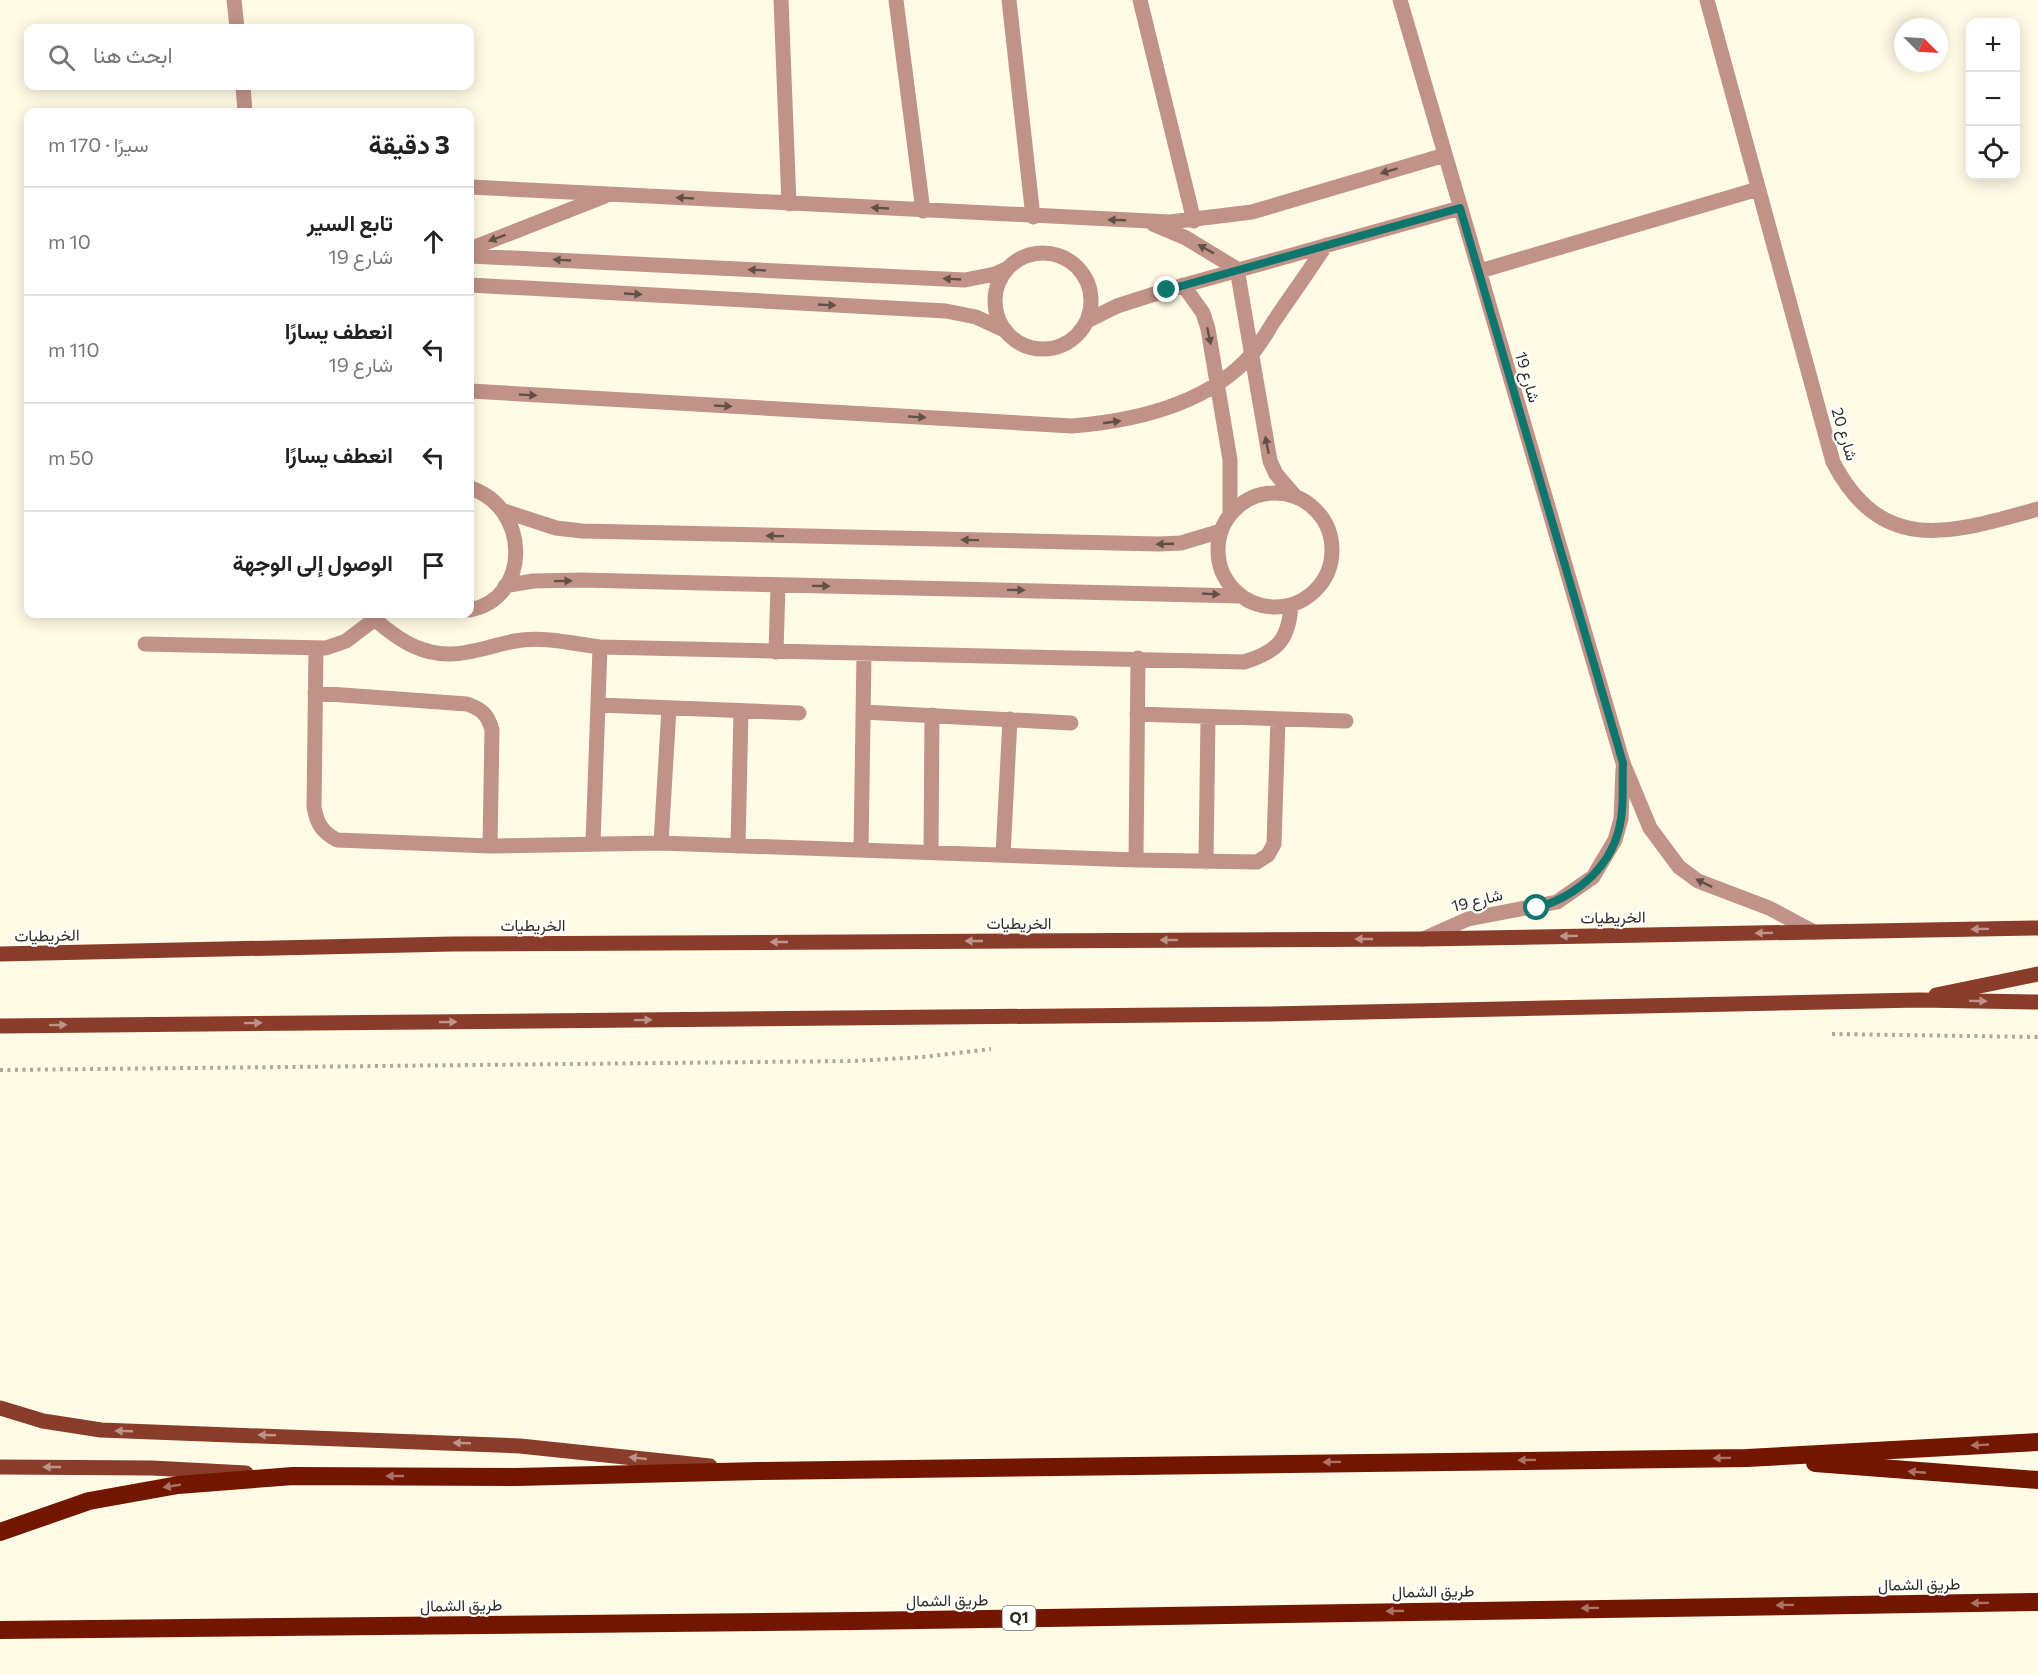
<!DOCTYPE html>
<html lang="ar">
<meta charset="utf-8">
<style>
:root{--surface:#fff;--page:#f2f2f2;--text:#222;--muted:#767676;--line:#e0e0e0}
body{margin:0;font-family:Commissioner,Vazirmatn,sans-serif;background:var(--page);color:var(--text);direction:rtl}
.controls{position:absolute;right:18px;top:18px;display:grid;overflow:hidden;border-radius:12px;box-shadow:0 3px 15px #0003}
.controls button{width:54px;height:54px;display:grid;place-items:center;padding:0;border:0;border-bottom:2px solid var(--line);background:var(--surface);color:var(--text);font:30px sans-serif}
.compass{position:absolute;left:1894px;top:18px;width:54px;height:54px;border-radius:50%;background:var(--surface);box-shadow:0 3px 15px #0003;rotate:114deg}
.stop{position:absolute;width:18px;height:18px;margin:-14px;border:4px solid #0f766e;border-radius:50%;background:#fff}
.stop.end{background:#0f766e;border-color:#fff;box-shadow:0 2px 6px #0008}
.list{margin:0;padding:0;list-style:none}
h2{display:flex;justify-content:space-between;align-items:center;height:78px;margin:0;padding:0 24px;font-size:26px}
h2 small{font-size:20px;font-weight:400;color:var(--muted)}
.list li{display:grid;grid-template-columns:39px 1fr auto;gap:18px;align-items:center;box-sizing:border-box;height:108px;padding:0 24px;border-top:2px solid var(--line)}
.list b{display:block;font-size:22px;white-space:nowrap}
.list p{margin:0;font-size:20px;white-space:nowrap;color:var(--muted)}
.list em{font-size:20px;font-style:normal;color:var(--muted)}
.icon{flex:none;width:33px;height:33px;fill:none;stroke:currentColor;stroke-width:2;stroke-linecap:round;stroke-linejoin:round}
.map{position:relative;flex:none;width:2038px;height:1675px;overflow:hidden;direction:ltr}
.search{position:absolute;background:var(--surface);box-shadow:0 3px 15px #0003;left:24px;top:24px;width:450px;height:66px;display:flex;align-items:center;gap:15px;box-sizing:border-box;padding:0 21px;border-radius:12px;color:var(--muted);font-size:22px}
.panel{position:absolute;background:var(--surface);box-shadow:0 3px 15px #0003;left:24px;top:108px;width:450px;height:510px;border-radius:12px;direction:rtl}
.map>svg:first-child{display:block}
</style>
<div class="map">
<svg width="2038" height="1675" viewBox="0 0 2038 1675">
<rect width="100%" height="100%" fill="#fffbe6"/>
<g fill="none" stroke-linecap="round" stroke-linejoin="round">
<path stroke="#ada999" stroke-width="4" stroke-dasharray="3 4.5" stroke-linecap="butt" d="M1832,1034L2038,1037
M0,1070L854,1061L923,1057L991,1049"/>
<path stroke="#c19388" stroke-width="15" d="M234,0L237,28
M781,0L789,204
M896,0L923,211
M1009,0L1033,217
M1140,0L1194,221
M1400,0L1623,763L1650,828L1679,867L1698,881L1769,908L1814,932
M1707,0L1833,462C1883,558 1954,532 2038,509
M243,86L245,112
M470,187L1170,222L1252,212L1445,155
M1153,224L1186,238L1237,269L1270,461L1276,474L1294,495
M470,249L605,196
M995 301a48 48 0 1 1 96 0a48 48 0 1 1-96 0Z
M470,256L965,280L995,274L1008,268
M1480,271L1758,189
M470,285L946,311L976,317L1004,330
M1183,285L1203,313L1208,329L1230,460V515
M1087,321L1117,306L1167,290L1460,208
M470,391L1072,426C1134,421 1207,405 1251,355C1260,345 1267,332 1274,321C1291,296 1309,271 1326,245
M470,488C530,507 532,598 470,610
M1218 550a57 57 0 1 1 114 0a57 57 0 1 1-114 0Z
M504,511L556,528L582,531L1159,544L1181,543L1221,531
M505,586L533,581L582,580L1240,596
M369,614C397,640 427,661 468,652C486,649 504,642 522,640C549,637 574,644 600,647L1244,662C1277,652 1289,640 1291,605
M145,644L326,648L346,641L375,619
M316,649L314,807C317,824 322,832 337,840L490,846L661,843L1136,860L1257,862L1268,855L1274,844L1278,719
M776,652L778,585
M315,693L467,704C482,709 488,715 492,730L490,846
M599,705L799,713
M863,712L1071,723
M1137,714L1346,721
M593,843L600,647
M661,843L669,708
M738,846L741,711
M861,850L864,653
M931,852L932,715
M1003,855L1010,719
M1136,860L1138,658
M1206,862L1208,717
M1423,939L1468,919L1557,902L1593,877L1615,840L1621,819L1623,769"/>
<path stroke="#893c2a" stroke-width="15" d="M0,954L452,944L1423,939L2038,928
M1936,995L2038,974
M0,1026L1269,1014L1919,1000L2038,1002
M0,1408L43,1421L101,1430L520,1446L710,1466
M0,1467L152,1468L246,1473"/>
<path stroke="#721600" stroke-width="18" d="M1815,1463L2038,1480
M0,1532L89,1501L178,1485L293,1476L516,1477L759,1471L1747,1458L2038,1442
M0,1630L856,1621L2038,1602"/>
</g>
<defs><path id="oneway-solid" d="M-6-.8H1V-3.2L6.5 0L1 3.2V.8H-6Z" transform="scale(1.5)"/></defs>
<g fill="#615046">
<use href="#oneway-solid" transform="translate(1389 171) rotate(163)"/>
<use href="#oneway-solid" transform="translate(685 198) rotate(-177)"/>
<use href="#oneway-solid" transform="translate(880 208) rotate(-177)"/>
<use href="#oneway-solid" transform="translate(1117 220) rotate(-178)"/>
<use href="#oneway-solid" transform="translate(497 238) rotate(159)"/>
<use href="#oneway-solid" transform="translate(1206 249) rotate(-151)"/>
<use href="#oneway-solid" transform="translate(562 260) rotate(-177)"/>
<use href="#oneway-solid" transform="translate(757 270) rotate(-177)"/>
<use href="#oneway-solid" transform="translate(952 279) rotate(-177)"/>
<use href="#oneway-solid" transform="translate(633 294) rotate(3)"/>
<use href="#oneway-solid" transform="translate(827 305) rotate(3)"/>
<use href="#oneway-solid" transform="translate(1209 336) rotate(78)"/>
<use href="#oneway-solid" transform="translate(528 395) rotate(3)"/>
<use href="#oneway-solid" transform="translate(723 406) rotate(3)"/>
<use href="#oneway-solid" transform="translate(917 417) rotate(3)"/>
<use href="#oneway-solid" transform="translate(1112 422) rotate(-8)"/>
<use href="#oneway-solid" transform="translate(1267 445) rotate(-101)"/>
<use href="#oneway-solid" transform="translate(775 536) rotate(-179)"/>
<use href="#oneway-solid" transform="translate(970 540) rotate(-179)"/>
<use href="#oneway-solid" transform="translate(1165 544) rotate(178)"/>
<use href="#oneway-solid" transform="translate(563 581) rotate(-1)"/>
<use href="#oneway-solid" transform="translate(821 586) rotate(1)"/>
<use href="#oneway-solid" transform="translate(1016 590) rotate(1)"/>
<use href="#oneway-solid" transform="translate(1211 594) rotate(3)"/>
<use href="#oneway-solid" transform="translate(1704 883) rotate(-154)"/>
</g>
<g fill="#be948a">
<use href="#oneway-solid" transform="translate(1980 929) rotate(179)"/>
<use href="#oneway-solid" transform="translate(1764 933) rotate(179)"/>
<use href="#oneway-solid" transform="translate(1569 936) rotate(179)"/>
<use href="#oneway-solid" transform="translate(1364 939) rotate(180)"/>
<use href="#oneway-solid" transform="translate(1169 940) rotate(180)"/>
<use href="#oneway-solid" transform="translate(974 941) rotate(180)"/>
<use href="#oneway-solid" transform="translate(779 942) rotate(180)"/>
<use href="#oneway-solid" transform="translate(1978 1001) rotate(1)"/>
<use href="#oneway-solid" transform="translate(643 1020) rotate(-1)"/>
<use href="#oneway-solid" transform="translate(448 1022) rotate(-1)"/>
<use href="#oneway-solid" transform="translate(253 1023) rotate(-1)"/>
<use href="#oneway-solid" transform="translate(58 1025) rotate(-1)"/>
<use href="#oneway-solid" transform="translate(124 1431) rotate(-178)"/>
<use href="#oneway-solid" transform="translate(267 1435) rotate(-178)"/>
<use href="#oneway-solid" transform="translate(462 1443) rotate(-178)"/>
<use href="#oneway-solid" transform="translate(638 1458) rotate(-174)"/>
<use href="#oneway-solid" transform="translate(52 1467) rotate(-180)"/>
</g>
<g fill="#aa7366">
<use href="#oneway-solid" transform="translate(1980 1445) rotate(177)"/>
<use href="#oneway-solid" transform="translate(1722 1458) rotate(179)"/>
<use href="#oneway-solid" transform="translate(1527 1460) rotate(179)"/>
<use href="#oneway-solid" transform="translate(1332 1462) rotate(179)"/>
<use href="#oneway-solid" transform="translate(1917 1472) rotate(-175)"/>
<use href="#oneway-solid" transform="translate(395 1476) rotate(-180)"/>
<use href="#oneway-solid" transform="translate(172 1486) rotate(171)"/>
<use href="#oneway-solid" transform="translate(1980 1603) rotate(179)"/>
<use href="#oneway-solid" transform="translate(1785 1605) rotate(179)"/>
<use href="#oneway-solid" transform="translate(1590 1608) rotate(179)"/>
<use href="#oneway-solid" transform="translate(1395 1611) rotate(179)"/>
</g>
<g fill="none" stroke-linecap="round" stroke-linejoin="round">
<path stroke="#0f766e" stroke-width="8" d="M1167,290L1460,208L1623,763C1622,781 1624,801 1621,819C1614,865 1579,895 1537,908"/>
</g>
<g text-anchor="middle" stroke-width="4.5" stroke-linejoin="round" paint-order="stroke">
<rect fill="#fff" stroke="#6d6b64" stroke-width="1.5" x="1002.5" y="1606" width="33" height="24" rx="4.5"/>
<g font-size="15" font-weight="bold" fill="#2e2c22">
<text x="1019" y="1623">Q1</text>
</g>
<g font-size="16" fill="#2e2c22" stroke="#fff">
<text transform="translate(1528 377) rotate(74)" y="6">شارع 19</text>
<text transform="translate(1845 434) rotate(73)" y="6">شارع 20</text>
<text transform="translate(1477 900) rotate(-14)" y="6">شارع 19</text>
<text transform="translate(1613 917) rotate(-1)" y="6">الخريطيات</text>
<text x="1019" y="929">الخريطيات</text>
<text x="533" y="931">الخريطيات</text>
<text transform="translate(47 935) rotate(-1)" y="6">الخريطيات</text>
<text transform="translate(1919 1584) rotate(-1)" y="6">طريق الشمال</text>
<text transform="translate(1433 1591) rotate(-1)" y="6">طريق الشمال</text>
<text transform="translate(947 1600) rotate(-1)" y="6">طريق الشمال</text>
<text transform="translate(461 1605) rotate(-1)" y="6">طريق الشمال</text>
</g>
</g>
</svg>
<div class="controls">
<button>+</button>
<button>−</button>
<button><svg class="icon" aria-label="locate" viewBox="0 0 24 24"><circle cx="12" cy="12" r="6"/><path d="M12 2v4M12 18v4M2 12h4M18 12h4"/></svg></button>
</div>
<svg class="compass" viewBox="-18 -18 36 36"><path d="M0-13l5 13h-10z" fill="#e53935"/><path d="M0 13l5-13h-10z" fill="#767676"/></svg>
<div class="stop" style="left:1537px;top:908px"></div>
<div class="stop end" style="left:1167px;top:290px"></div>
<div class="search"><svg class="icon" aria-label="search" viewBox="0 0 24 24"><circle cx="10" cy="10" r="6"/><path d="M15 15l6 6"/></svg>ابحث هنا</div>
<section class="panel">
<h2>3 دقيقة<small>سيرًا · 170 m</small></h2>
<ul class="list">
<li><svg class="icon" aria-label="ahead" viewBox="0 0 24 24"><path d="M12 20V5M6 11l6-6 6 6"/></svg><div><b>تابع السير</b><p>شارع 19</p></div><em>10 m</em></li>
<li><svg class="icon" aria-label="left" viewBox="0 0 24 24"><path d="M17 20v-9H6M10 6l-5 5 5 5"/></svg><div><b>انعطف يسارًا</b><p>شارع 19</p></div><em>110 m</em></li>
<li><svg class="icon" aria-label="left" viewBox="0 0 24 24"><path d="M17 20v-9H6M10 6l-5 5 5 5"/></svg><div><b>انعطف يسارًا</b></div><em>50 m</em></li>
<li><svg class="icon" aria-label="arrive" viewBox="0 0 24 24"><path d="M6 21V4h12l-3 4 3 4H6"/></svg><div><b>الوصول إلى الوجهة</b></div></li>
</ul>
</section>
</div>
